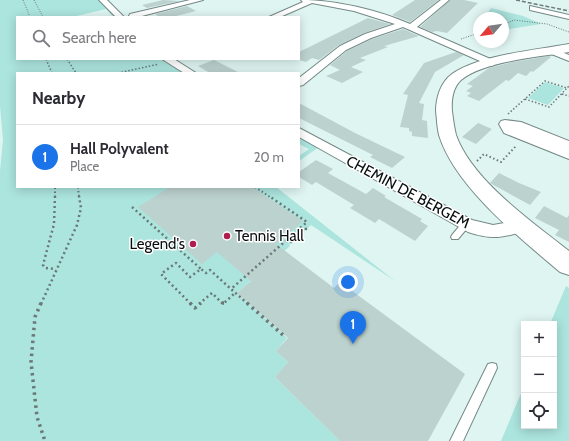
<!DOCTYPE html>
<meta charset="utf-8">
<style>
:root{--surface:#fff;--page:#f2f2f3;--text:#2b2b33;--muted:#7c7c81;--line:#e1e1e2;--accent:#1a73e8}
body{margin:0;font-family:Cabin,sans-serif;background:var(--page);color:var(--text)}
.controls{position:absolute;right:12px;bottom:12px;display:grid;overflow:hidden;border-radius:0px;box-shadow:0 2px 10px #0003}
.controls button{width:36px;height:36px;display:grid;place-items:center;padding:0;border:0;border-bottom:1px solid var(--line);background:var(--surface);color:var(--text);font:20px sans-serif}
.compass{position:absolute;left:473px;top:12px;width:36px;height:36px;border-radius:50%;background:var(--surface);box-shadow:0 2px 10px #0003;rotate:241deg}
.you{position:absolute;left:348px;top:282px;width:14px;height:14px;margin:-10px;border:3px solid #fff;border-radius:50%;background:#1a73e8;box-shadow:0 0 0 6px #1a73e833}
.badge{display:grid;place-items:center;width:26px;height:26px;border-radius:50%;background:var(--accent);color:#fff;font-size:13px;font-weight:700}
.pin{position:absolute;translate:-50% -33px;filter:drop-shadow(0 1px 2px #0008)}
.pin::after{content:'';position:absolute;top:21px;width:14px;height:12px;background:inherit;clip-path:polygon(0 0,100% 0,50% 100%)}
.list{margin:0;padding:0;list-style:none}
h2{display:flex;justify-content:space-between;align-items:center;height:52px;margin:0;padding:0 16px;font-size:17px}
h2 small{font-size:13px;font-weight:400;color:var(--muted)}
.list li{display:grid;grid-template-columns:26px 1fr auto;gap:12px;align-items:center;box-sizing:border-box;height:64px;padding:0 16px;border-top:1px solid var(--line)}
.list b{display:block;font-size:15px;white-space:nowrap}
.list p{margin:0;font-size:13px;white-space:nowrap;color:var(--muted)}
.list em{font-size:13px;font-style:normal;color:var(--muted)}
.icon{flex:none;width:22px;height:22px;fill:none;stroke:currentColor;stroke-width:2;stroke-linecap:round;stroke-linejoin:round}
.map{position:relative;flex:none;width:569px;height:441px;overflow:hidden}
.search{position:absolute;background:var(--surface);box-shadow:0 2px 10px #0003;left:16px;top:16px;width:284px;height:44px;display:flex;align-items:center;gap:10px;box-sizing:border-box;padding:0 14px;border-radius:0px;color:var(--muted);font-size:15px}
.panel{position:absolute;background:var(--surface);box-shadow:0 2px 10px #0003;left:16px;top:72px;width:284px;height:116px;border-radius:0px}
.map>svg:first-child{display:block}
</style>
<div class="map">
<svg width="569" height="441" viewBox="0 0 569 441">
<rect width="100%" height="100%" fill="#dff5f2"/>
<path fill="#ace4de" d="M0,0H103L120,17H113L106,9L72,17H17V59H167L191,73H17V187H276L395,281L311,225L289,245L290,246L237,293L287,338L276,351L288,362L275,377L340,441H0V171L3,140L0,106Z
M491,8L523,16L541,24L503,30V18H484Z
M545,82L564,88L548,105L528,98Z
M299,132L322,145L299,161V156L309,149L299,144Z
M566,286L569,288V441H501L524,386V426H554V324H550Z"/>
<path fill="#bcd2cf" d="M163,0L180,1L147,8L142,5Z
M415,0H439L410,22L392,15Z
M450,0H464L478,3L447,33L437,31L432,32L420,27Z
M187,6L196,11L172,17H159L155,14Z
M368,18L390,24L364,33L339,45L319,60L312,58L306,62L299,60V52Z
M403,29L419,36L384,46L388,47L360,58L366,60L351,67L363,72L342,83L326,76L340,70L330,65L347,51L372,39Z
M456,52L464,55L435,72L419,103L424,104L422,120L427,121L428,138L412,136V132L409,131V128L400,127L408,95L403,94L424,63Z
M549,56L551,57L533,72L531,71L526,76L518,73L509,81L506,80L479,101L467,96L471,93L466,91L473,86L467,84L489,68L513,62Z
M214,60L240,73H210L198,66Z
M299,103L355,133L405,157L392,168L370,157L373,155L299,118Z
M478,123L492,129L476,144L462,137Z
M316,160L333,169L328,173L366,194L373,188L386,196L384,197L422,219L420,221L428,226L415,241L379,219L375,223L350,208L354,205L316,182L312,185L299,177V172Z
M499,173L519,183L541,192L530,205L490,183Z
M170,187H252L303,221L276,244L334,288L340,282L465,374L428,441H340L275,377L288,362L276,351L288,338L237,293L251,281L217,252L202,264L138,207Z
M544,206L567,218L569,215V242L555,235L559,230L535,218Z"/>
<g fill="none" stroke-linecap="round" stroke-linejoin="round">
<g stroke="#748986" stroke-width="2">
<path id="service" d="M466,221L469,222L470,224L469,226L458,239H452L451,237L452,235L463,222Z
M492,363L496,364L497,368L463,441H450L488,364Z"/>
</g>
<g stroke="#748986" stroke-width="2">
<path id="minor" d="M99,0H107L124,17H116Z
M190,0H203L138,17L129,16L130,14Z
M301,0C336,0 378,10 410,24L441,0H449L417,27L495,61L497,63L492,66L489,65L403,27L371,38L346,50L303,85L299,86V78L340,46L365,34L395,24L354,11L312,3L280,17H269L303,2Z
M530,6L569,15V19L530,10Z
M552,48L569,55V61L549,53L547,51L549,49Z
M162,59H174L196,73H184Z
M505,120L521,122L569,141V159L504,133L499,124L501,121Z
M299,128L472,220L493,225L521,220L527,222L529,226L527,230C503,238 492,240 468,232L299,137Z"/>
</g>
<g stroke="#748986" stroke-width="2">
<path id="secondary" d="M569,44V52C539,57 484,61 461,80C453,87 451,100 452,111C453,119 454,127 456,135C472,180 532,222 569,251V275L560,272C520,238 455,187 439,135C437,127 437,119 436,111C436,97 441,82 452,74C479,55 536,50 569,44Z"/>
</g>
<path stroke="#6a7977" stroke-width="1" stroke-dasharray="1 1.5" stroke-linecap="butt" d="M23,0L30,17
M34,0L43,17
M503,25L514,20L547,24L569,32
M461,39L479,33"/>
<path stroke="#6a7977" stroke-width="1.5" stroke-dasharray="1.5 2" stroke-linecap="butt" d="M46,59L52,73
M67,59L76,73
M118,73L159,64
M562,94L569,96
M525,99L549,107L567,88
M508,114L545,81L567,88L569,86"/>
<path stroke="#6a7977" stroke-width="2" stroke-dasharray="1.5 2.5" stroke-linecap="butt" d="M477,161L484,154L501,162L516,146
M78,187L79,197
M255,187L270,197
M55,197V187"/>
<path stroke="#6a7977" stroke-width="2.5" stroke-dasharray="2 3" stroke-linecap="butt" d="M55,196L54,224L43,265L45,268L56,269
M132,207L201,269
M286,241L290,243L306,229L303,226
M41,304L77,225L81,208L79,196
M191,304L161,274L176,263L190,277L201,269L206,273L210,270L231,289
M199,304L212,293L223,304L235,293
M248,304L231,289L307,222L269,196"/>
<path stroke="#6a7977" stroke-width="3.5" stroke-dasharray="2.5 4" stroke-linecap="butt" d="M41,303L35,317L31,362L37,417L45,441
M190,303L195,308L201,303
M222,303H224
M247,303L283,335"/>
<use href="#service" fill="#fff" fill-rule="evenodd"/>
<use href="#minor" fill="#fff" fill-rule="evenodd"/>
<use href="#secondary" fill="#fff" fill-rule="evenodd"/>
<path stroke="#6c7b79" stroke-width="1.5" stroke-dasharray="4 2" stroke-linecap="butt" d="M516,0L569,11"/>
</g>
<g fill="#af1d4e" stroke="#fff" stroke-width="1.5">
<circle cx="227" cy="236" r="4"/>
<circle cx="193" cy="244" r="4"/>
</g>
<g text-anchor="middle" stroke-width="3" stroke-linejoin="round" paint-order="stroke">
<g font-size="15" fill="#08100f" stroke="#fff">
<text transform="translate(408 192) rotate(28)" y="5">CHEMIN DE BERGEM</text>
</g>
<g font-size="15" fill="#08100f" stroke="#fff" text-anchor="start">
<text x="235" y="241">Tennis Hall</text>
<text x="185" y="249" text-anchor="end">Legend's</text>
</g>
</g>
</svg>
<div class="controls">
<button>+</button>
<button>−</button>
<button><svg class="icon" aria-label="locate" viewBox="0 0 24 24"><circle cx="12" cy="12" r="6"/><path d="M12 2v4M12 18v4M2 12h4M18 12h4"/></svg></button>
</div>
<svg class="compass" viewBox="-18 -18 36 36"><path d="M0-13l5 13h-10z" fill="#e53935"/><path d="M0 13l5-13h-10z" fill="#7c7c81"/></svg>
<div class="you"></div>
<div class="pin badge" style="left:353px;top:344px">1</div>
<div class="search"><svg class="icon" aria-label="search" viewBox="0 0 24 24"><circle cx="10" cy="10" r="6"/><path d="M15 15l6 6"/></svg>Search here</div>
<section class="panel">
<h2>Nearby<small></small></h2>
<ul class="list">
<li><span class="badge">1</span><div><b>Hall Polyvalent</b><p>Place</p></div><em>20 m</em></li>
</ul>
</section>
</div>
